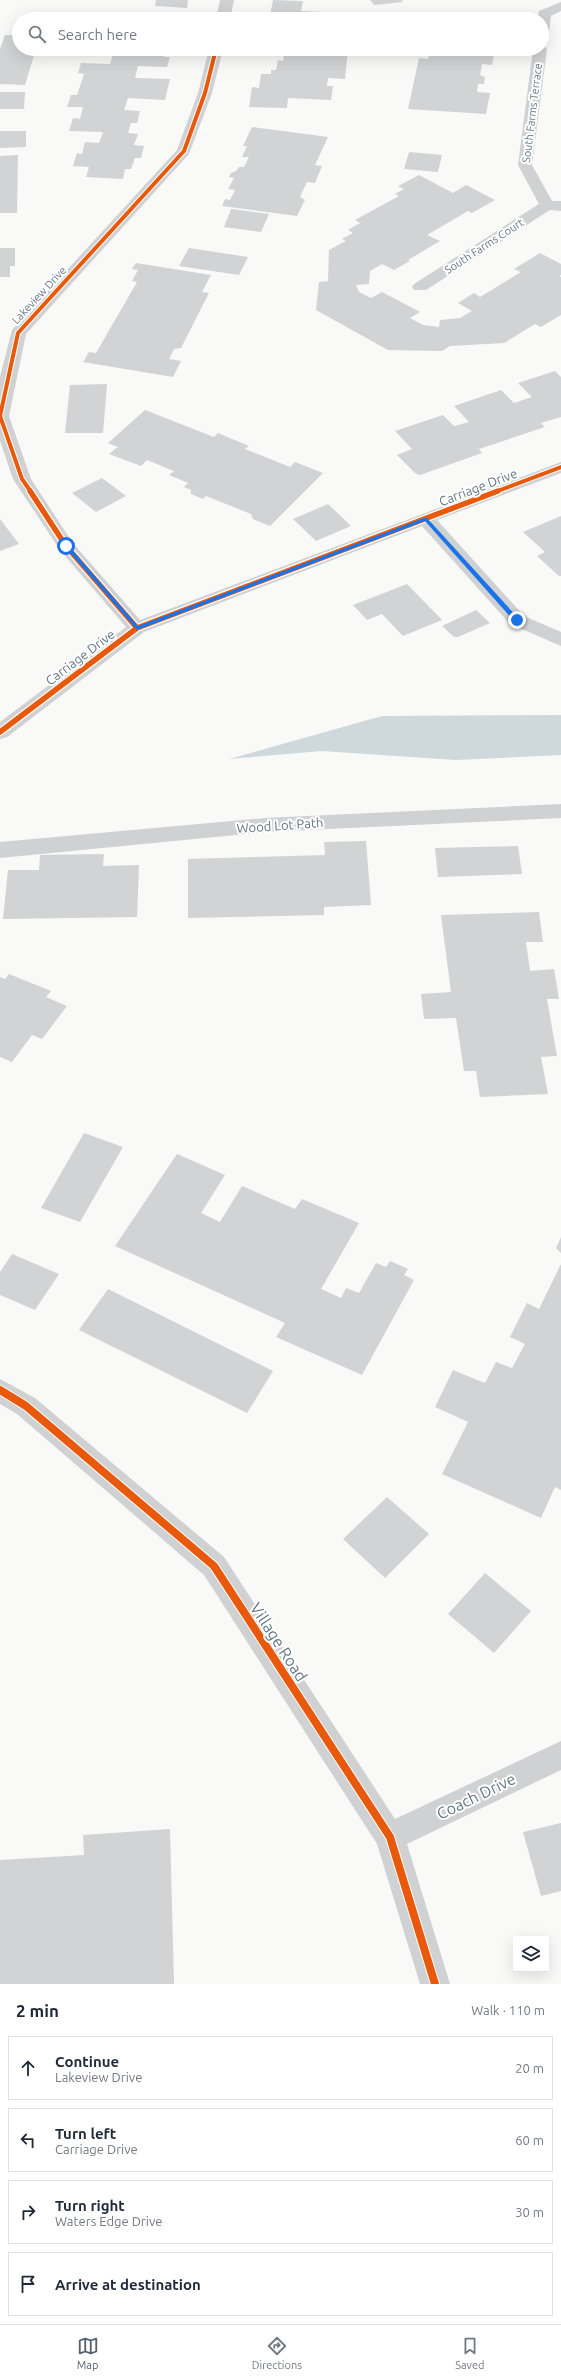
<!DOCTYPE html>
<meta charset="utf-8">
<style>
:root{--surface:#fff;--page:#f2f2f3;--text:#1f2937;--muted:#747a83;--line:#e0e1e3;--accent:#55606c}
body{margin:0;font-family:Ubuntu,sans-serif;background:var(--page);color:var(--text)}
.controls{position:absolute;right:12px;bottom:12px;display:grid;overflow:hidden;border-radius:0px;box-shadow:0 4px 16px #0002}
.controls button{width:36px;height:36px;display:grid;place-items:center;padding:0;border:0;border-bottom:1px solid var(--line);background:var(--surface);color:var(--text);font:20px sans-serif}
.stop{position:absolute;width:12px;height:12px;margin:-9px;border:3px solid #1a73e8;border-radius:50%;background:#fff}
.stop.end{background:#1a73e8;border-color:#fff;box-shadow:0 1px 4px #0008}
.list{margin:0;padding:0;list-style:none}
h2{display:flex;justify-content:space-between;align-items:center;height:52px;margin:0;padding:0 16px;font-size:17px}
h2 small{font-size:13px;font-weight:400;color:var(--muted)}
.list li{display:grid;grid-template-columns:26px 1fr auto;gap:12px;align-items:center;box-sizing:border-box;height:64px;margin:0 8px 8px;padding:0 8px;border:1px solid var(--line);border-radius:0px}
.list b{display:block;font-size:15px;white-space:nowrap}
.list p{margin:0;font-size:13px;white-space:nowrap;color:var(--muted)}
.list em{font-size:13px;font-style:normal;color:var(--muted)}
.icon{flex:none;width:22px;height:22px;fill:none;stroke:currentColor;stroke-width:2;stroke-linecap:round;stroke-linejoin:round}
.map{position:relative;flex:none;width:561px;height:1984px;overflow:hidden}
.search{position:absolute;background:var(--surface);box-shadow:0 4px 16px #0002;left:12px;right:12px;top:12px;height:44px;display:flex;align-items:center;gap:10px;box-sizing:border-box;padding:0 14px;border-radius:22px;color:var(--muted);font-size:15px}
.sheet{height:340px;background:var(--surface)}
nav{display:flex;justify-content:space-around;align-items:center;box-sizing:border-box;height:56px;border-top:1px solid var(--line);background:var(--surface);font-size:11px;color:var(--muted)}
nav a{display:grid;justify-items:center;gap:2px}
nav .on{color:var(--accent)}
.map>svg:first-child{display:block}
</style>
<div class="map">
<svg width="561" height="1984" viewBox="0 0 561 1984">
<rect width="100%" height="100%" fill="#f9f9f8"/>
<path fill="#cfd8db" d="M561,715V755L456,760L322,751L229,759L382,716Z"/>
<path fill="#d1d3d4" d="M156,0H188L187,8L155,6Z
M273,0L303,1L301,11L347,13L346,19H273L270,16Z
M370,0H402L403,2L374,5Z
M5,35H19V49H36L25,85L0,84V49Z
M108,49H166L164,57H170L167,67L138,66L135,78L170,79L165,100L128,98L124,110L140,111L137,123H131L128,133L138,134L134,145L144,146L141,158H135L131,169H125L123,179L86,177L89,167L73,166L77,153L82,154L85,142L99,143L103,132L69,131L73,118L80,119L83,107H67L71,95H77L84,74L78,73L81,63L110,64L113,54L107,53Z
M285,49H348L345,79L328,78L327,86H333L331,100L288,98L287,108L249,107L252,87L259,88L261,74H271V70H276L278,60L283,61Z
M430,49H495L492,65L482,64L480,75L485,77L484,84H478L477,92L490,93L486,114L408,109L419,58L428,59Z
M0,92H25L24,109H0Z
M252,127L328,137L315,165L322,166L315,183L307,182L300,197L305,200L297,216L222,206L225,199L230,200L235,190L228,189L234,178L229,177L231,173L236,171L239,167H244L249,157H242L247,146H243Z
M0,131H26V147L0,148Z
M409,152L442,155L438,172L404,169Z
M18,155L17,213H0V156Z
M419,175L453,193L466,185L495,200L472,213L468,211L427,235L440,241L408,260L410,261L394,270L382,264L370,271L369,284L356,285L359,292L371,298L382,292L420,312L410,318L423,325L439,327L440,320L460,318L472,311L458,303L474,293L480,297L521,272L514,269L540,253L561,264V275L559,276L561,277V315L541,327L535,324L504,343L450,346L442,351L388,350L316,310L319,282L328,281L329,250L346,241L342,239L353,233L348,230L360,223L355,220L399,196L395,194L404,189L398,186Z
M231,209L269,214L261,232L224,227Z
M0,248H15V266H10V277H0Z
M189,248L248,257L239,275L179,266Z
M136,263L211,275L202,292L209,293L181,348L174,349L169,359L181,361L173,377L83,362L89,352L96,353L137,282L132,281L138,270L132,269Z
M555,371L561,377V417L541,423L545,427L479,449L482,453L420,475L415,473L397,455L412,449L395,431L443,415L454,426L469,422L454,406L501,390L514,403L532,397L518,383Z
M107,384L103,433H65L70,385Z
M145,410L214,437L218,433L249,446L245,449L290,467L295,462L323,473L270,526L253,519L251,514L206,496L203,499L191,494V490L184,487L188,483L169,475L174,471L147,460L141,466L109,454L118,447L108,443Z
M102,478L126,496L96,512L72,493Z
M328,504L351,526L316,541L293,519Z
M561,516V576H559L537,556L545,552L523,532Z
M0,519L19,544L0,551Z
M407,584L442,620L403,636L382,614L367,620L353,605Z
M476,610L490,623L458,637H454L442,626Z
M366,841L371,905L324,907V915L188,918V859L325,855L324,842Z
M518,846L522,874L438,877L435,848Z
M104,854L103,866L139,865L137,917L3,919L8,870H39L40,855Z
M539,912L543,942H526L530,971L554,969L559,999H547L557,1056L541,1057L548,1094L480,1097L476,1071H464L456,1018L424,1019L421,994L451,992L441,915Z
M9,974L51,991L46,997L67,1006L42,1039L32,1035L12,1062L0,1057V977L5,979Z
M84,1133L123,1147L80,1222L41,1208Z
M177,1154L225,1175L201,1213L220,1222L242,1186L295,1209L302,1199L359,1223L321,1289L341,1298L346,1288L359,1293L376,1263L386,1267L390,1261L408,1269L404,1275L414,1280L362,1375L276,1337L285,1323L115,1246Z
M561,1237V1253L556,1248Z
M12,1254L59,1274L35,1310L0,1295V1272Z
M561,1264V1490L555,1487L541,1518L442,1474L468,1422L435,1407L453,1370L485,1383L496,1362L512,1368L525,1344L510,1337L527,1303L539,1309Z
M108,1289L273,1371L247,1413L79,1330Z
M387,1497L429,1534L385,1578L343,1539Z
M485,1573L531,1611L494,1653L448,1614Z
M561,1823V1891L541,1896L523,1832Z
M170,1829L174,1984H0V1860L84,1855L83,1835Z"/>
<g fill="none" stroke-linecap="round" stroke-linejoin="round">
<path fill="#cfd1d2" fill-rule="evenodd" d="M220,0H234L230,19H216Z
M561,2V11L551,16L549,32L542,36V19H537L539,11Z
M542,45L547,49L532,165L552,201H561V211L550,210L426,290H414L412,287L414,284L539,204L518,165L533,49H542Z
M209,49H223L212,93L189,154L26,334L9,416L31,479L72,542L140,620L561,462V473L437,520L524,616L561,632V646L510,624L422,526L144,632L7,737L0,739V722L126,627L60,550L13,479L0,441V377L12,330L177,150L198,93Z
M561,804V818L265,832L0,858V842L265,818Z
M0,1379L35,1398L224,1557L395,1819L561,1741V1770L407,1844L450,1984H420L377,1844L204,1575L17,1414L0,1404Z"/>
<g stroke="#fff" stroke-width="6">
<path id="cycleway-far2" d="M31,492L22,479L0,416L18,333L184,151L205,93L216,49
M495,492L561,467"/>
</g>
<g stroke="#fff" stroke-width="8">
<path id="cycleway-far1" d="M30,491L66,546L137,628
M0,732L137,628L498,491"/>
</g>
<g stroke="#fff" stroke-width="10">
<path id="cycleway" d="M0,1390L26,1406L214,1566L390,1837L435,1984"/>
</g>
<use href="#cycleway-far2" stroke="#e8590c" stroke-width="4"/>
<use href="#cycleway-far1" stroke="#e8590c" stroke-width="5.5"/>
<use href="#cycleway" stroke="#e8590c" stroke-width="8"/>
</g>
<path fill="#1a73e8" d="M424,518H427L519,619V622H515L425,521L137,630L64,546L68,545L138,626Z"/>
<g text-anchor="middle" stroke-width="4" stroke-linejoin="round" paint-order="stroke">
<g font-size="11" fill="#627685" stroke="#fff">
<text transform="translate(532 113) rotate(-83)" y="4">South Farms Terrace</text>
<text transform="translate(484 246) rotate(-33)" y="4">South Farms Court</text>
<text transform="translate(39 295) rotate(-47)" y="4">Lakeview Drive</text>
</g>
<g font-size="13" fill="#627685" stroke="#fff">
<text transform="translate(478 487) rotate(-21)" y="5">Carriage Drive</text>
<text transform="translate(80 657) rotate(-37)" y="5">Carriage Drive</text>
<text transform="translate(280 825) rotate(-4)" y="5">Wood Lot Path</text>
</g>
<g font-size="16" fill="#627685" stroke="#fff">
<text transform="translate(279 1642) rotate(57)" y="6">Village Road</text>
<text transform="translate(476 1796) rotate(-26)" y="6">Coach Drive</text>
</g>
</g>
</svg>
<div class="controls">
<button><svg class="icon" aria-label="layers" viewBox="0 0 24 24"><path d="M12 4l9 5-9 5-9-5zM3 14l9 5 9-5"/></svg></button>
</div>
<div class="stop" style="left:66px;top:546px"></div>
<div class="stop end" style="left:517px;top:620px"></div>
<div class="search"><svg class="icon" aria-label="search" viewBox="0 0 24 24"><circle cx="10" cy="10" r="6"/><path d="M15 15l6 6"/></svg>Search here</div>
</div>
<section class="sheet">
<h2>2 min<small>Walk · 110 m</small></h2>
<ul class="list">
<li><svg class="icon" aria-label="ahead" viewBox="0 0 24 24"><path d="M12 20V5M6 11l6-6 6 6"/></svg><div><b>Continue</b><p>Lakeview Drive</p></div><em>20 m</em></li>
<li><svg class="icon" aria-label="left" viewBox="0 0 24 24"><path d="M17 20v-9H6M10 6l-5 5 5 5"/></svg><div><b>Turn left</b><p>Carriage Drive</p></div><em>60 m</em></li>
<li><svg class="icon" aria-label="right" viewBox="0 0 24 24"><path d="M7 20v-9h11M14 6l5 5-5 5"/></svg><div><b>Turn right</b><p>Waters Edge Drive</p></div><em>30 m</em></li>
<li><svg class="icon" aria-label="arrive" viewBox="0 0 24 24"><path d="M6 21V4h12l-3 4 3 4H6"/></svg><div><b>Arrive at destination</b></div></li>
</ul>
</section>
<nav>
<a class="on"><svg class="icon" aria-label="map" viewBox="0 0 24 24"><path d="M3 6l6-2 6 2 6-2v14l-6 2-6-2-6 2zM9 4v14M15 6v14"/></svg>Map</a>
<a><svg class="icon" aria-label="directions" viewBox="0 0 24 24"><path d="M12 3l9 9-9 9-9-9zM9 14v-3h6M13 9l2 2-2 2"/></svg>Directions</a>
<a><svg class="icon" aria-label="saved" viewBox="0 0 24 24"><path d="M7 4h10v16l-5-4-5 4z"/></svg>Saved</a>
</nav>
